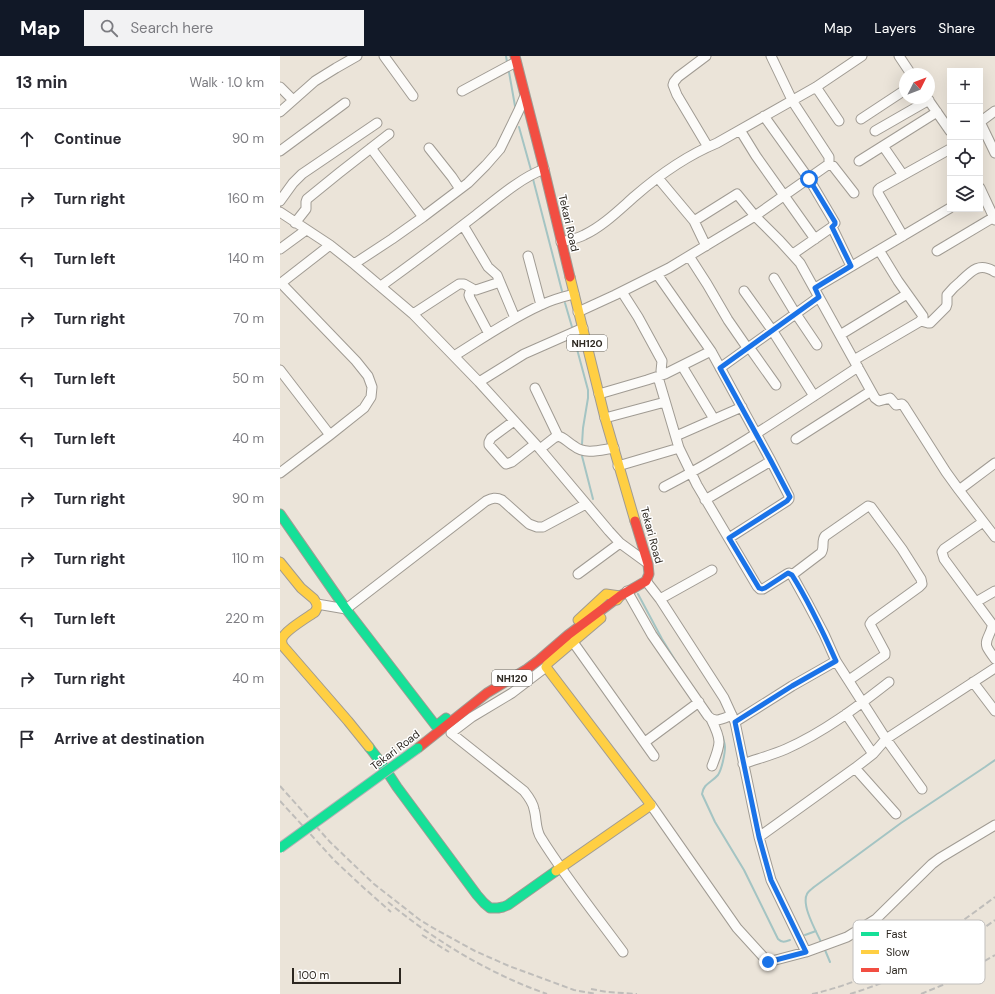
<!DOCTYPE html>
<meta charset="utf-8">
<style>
:root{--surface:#fff;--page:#f2f2f3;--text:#2b2b33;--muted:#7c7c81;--line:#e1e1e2;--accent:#111827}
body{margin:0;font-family:"DM Sans",sans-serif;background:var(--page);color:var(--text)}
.controls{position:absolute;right:12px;top:12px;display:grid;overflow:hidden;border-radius:0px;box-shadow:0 4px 16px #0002}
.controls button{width:36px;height:36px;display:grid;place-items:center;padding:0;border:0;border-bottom:1px solid var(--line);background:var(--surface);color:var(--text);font:20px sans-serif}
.compass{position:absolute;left:619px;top:12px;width:36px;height:36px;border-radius:50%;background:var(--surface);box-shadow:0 4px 16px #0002;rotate:48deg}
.scale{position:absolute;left:12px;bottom:10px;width:109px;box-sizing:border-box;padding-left:4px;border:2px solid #2c2720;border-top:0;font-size:11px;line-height:14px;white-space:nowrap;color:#2c2720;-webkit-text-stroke:3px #fff;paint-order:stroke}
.stop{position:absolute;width:12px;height:12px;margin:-9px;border:3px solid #1a73e8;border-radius:50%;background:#fff}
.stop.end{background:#1a73e8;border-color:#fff;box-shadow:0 1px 4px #0008}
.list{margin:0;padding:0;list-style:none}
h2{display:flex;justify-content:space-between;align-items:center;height:52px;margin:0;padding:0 16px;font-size:17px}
h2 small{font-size:13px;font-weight:400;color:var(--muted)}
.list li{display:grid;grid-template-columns:26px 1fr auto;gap:12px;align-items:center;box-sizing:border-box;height:60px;padding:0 16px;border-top:1px solid var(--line)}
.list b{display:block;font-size:15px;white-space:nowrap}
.list em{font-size:13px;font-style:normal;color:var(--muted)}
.icon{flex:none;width:22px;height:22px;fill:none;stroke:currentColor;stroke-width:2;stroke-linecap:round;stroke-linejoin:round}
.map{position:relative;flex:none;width:715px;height:938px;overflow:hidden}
header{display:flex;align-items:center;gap:24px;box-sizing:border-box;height:56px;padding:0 20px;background:var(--accent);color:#fff}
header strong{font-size:19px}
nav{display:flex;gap:22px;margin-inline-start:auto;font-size:14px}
.search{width:280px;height:36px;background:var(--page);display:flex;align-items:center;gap:10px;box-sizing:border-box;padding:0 14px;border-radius:0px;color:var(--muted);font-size:15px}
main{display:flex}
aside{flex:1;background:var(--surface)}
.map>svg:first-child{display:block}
</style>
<header>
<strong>Map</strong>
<div class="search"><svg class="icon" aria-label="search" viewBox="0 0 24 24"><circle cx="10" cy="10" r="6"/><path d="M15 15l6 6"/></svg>Search here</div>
<nav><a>Map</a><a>Layers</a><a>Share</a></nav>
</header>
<main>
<aside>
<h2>13 min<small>Walk · 1.0 km</small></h2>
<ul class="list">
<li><svg class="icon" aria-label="ahead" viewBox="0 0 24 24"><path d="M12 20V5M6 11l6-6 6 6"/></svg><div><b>Continue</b></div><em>90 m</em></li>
<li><svg class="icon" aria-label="right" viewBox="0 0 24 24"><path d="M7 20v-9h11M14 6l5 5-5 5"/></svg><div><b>Turn right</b></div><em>160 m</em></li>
<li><svg class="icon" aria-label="left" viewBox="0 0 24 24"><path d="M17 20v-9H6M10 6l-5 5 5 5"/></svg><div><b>Turn left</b></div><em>140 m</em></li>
<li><svg class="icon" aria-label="right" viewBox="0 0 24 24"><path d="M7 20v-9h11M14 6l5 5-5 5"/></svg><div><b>Turn right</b></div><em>70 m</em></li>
<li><svg class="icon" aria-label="left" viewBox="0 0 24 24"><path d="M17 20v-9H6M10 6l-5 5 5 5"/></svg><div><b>Turn left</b></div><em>50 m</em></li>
<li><svg class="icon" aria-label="left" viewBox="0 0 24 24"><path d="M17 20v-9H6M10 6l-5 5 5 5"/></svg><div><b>Turn left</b></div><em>40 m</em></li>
<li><svg class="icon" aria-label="right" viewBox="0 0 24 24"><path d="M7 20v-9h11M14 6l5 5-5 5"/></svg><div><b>Turn right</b></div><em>90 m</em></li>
<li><svg class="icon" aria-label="right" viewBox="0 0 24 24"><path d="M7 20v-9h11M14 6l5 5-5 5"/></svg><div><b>Turn right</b></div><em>110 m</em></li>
<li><svg class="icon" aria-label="left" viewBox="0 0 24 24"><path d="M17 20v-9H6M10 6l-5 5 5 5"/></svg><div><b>Turn left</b></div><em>220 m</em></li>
<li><svg class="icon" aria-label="right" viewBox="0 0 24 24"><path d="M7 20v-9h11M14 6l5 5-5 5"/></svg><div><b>Turn right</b></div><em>40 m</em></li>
<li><svg class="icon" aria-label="arrive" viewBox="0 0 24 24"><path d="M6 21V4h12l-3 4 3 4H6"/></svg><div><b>Arrive at destination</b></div></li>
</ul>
</aside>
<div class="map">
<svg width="715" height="938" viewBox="0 0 715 938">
<rect width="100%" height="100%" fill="#ebe4d9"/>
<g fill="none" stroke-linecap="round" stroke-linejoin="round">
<path stroke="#a4c4c3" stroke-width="2" d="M226,0L227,6
M229,16L235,50
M239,71L251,114
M253,123L282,235
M285,247L292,271
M294,282L308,334V342L303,372L302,388
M302,400L313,443
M358,538L382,583L403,617
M426,650L432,658
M443,681C443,684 445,687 445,691C445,697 442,713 438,719C432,726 423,728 422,738L435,766L464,814L498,883C502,887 505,886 510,884
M525,879L536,875
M541,886C536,875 521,849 527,838C528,835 532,833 534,831L621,767L705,711L715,704
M545,894L550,906"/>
<g stroke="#a09b93" stroke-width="11">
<path id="street" d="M104,0L133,40
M426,0L398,21L394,26L393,29L397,39L428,91
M491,0L513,46L549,101V108
M619,0L631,18
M0,31L13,44
M536,31L559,65
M182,35L236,6
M647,42L670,75
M0,56L35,25L56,12L77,0
M484,60L529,123L555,167L552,171L513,198
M581,63L625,34
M700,66L715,97
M700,66L715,55
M460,74L476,100L535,183
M595,75L649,44
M603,90L623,119
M91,92L143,161
M149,92L172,121L180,133
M0,95L65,47
M579,105L657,56
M378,122L414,165L426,190
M700,132L715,164
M0,145L13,127L22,118L97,67
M0,156L50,189L74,208L133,258L199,326L260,393L329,475L340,487L366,506
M414,165L457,138L475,160L500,185L520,207L591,335L595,342L599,345L610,342L616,349L622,348L624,350L666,416L679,434L715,481
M15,167L26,153V146L27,143L59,117L109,78
M183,169L208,211L217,219L235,262
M552,171L571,210
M623,180L598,137V134L600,132L670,93
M281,186C288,184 297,183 304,179C323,170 339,154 355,140C378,120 408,99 437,87L536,31L582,0
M0,193L26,174
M657,195L714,161
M248,200L261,249
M409,200L427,228L448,264L466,290L469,291L496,329
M74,208L112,183L143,161L188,127L206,109L220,93L239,54L244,42
M377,218L431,295L491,405L509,440V443L507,445L449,482
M494,222L514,255L537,289
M0,228L50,189
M101,230C133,207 165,183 196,159C218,142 239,123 264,113
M191,232L189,239L190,242L209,278
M535,232L670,152
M464,235L492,274L534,340
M342,236L358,261L382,305L381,315L385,318
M298,256L335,239L389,212L475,160L549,108L553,110L574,137
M133,258L179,228H184L193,233L196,234L220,226
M641,265L648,267H650L666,251L667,248V239C671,234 676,229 681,225C692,214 700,206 715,216
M560,279L627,238
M174,300C203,282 230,263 261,249C271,244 282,241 294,238
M574,304L639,266L643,262V260L618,225L599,194
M402,310L434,363
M440,312L539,241
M0,314L50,379
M378,321L399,392L417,429L477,530L480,533H483L507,518L509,517L512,519L527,546L544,578L556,605L606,683L642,733
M199,326L244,298L303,272
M255,332L278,380
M319,338L367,324L385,318L431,295
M325,362L385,346
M234,365L211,382L209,386V389L224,406L226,408L232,406L255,388
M396,380L462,351
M516,383L591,335
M260,393L274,382L278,380C284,381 288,387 294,390C305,399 320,394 334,392
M338,410L399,392
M0,417L50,379L84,352L91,341L92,331L88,320L76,305L1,227
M384,431C452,396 514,353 578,311
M679,434L715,407
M425,444L491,405
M703,466L664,493L662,496L664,503L712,568C713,576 704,583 707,591C709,595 712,599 715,603
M298,518L340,487
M512,519L541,497C545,492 541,485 545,480L588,450L591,451L622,493L641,523L642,528L639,531L592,565L590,568L605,596V599L569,624
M366,525L380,543L444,642L455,666L479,781L491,824L526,896
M347,535L372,579L428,660C435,668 444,662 452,659
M380,543L432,514
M696,546L715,535
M37,548L66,553L206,445C212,442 216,441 222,444L249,468L257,471H263L306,448
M293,586L374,700
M266,611L232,637L192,661L171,677L244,735C248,740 253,746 254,753C257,763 255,773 261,782C286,822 315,858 343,896
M693,626L715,655
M566,658L593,698
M431,663C442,685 441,687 432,710
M455,666L512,630L556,605
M365,686L419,646
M463,708C477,703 492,699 506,693C544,676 577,651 609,626
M575,712L616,758
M371,749L457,872L488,906L526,896L567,881L596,863L652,808L660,802L715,769
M479,781L575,712L593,698L606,683L715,612"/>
</g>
<g stroke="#a09b93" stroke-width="11">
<path id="fast" d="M0,458L66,553L156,670L166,662
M89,691L102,708L117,731L197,839L204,847L210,852H218L223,851L228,849L276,815"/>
</g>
<g stroke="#a09b93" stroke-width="11">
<path id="slow" d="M290,221L325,362L355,465
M0,506L21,532L34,543L37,548V552L35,556C28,561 4,575 2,583C1,586 2,587 3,590L68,665L89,691
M298,564L326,538L340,540L337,544
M276,815L371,749L266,611L268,607L321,562"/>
</g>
<g stroke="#a09b93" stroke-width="11">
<path id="jam" d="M235,0L264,113L290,221
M138,692L207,637L247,613L259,604L288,579L340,540L366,525L369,518L368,508L355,465"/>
</g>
<use href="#street" stroke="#fcfbf9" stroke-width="9"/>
<use href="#fast" stroke="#16e098" stroke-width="9"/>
<use href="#slow" stroke="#ffcf43" stroke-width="9"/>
<use href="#jam" stroke="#f24e42" stroke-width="9"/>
<path stroke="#bfbdba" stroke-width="2" stroke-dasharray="6 3" stroke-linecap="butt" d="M0,730L50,786L73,808L94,828L140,864L155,873L195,895L229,910L294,934L316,938
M0,745L55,805L85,833L111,856
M108,846C155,885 210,918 267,938
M142,879L169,896
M311,933L327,936L357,938
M532,938C601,923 660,882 715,841
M570,938C622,922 671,896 715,864
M641,938L665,928L715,899"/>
<g stroke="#b5aeb4" stroke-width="11" stroke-linecap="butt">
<path id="fast-bridge" d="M0,792L138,692"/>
</g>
<use href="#fast-bridge" stroke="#16e098" stroke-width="9"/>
</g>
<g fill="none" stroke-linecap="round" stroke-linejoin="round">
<path stroke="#1a73e8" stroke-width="5" d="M488,906L526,896L491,824L479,781L455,666L512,630L556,605C543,576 529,546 512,519L508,517L485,532L482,533L479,532L449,482L507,445L510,441L491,405L440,312L539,241L535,232L571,210L552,171L555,168V166L529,123"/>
</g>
<g text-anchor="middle" stroke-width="3" stroke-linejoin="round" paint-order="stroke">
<g fill="#fff" stroke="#6b6863" stroke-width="1">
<rect x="287" y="279" width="40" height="16" rx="3"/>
<rect x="212" y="614" width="40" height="16" rx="3"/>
</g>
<g font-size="10" font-weight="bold" fill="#2c2720">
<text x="307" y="291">NH120</text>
<text x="232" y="626">NH120</text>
</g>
<g font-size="11" fill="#2c2720" stroke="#fff">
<text transform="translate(289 167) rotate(77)" y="4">Tekari Road</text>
<text transform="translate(372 479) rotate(75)" y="4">Tekari Road</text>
<text transform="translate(115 694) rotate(-37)" y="4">Tekari Road</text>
</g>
</g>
<rect x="573" y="864" width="132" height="64" rx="6" fill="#fff" stroke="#c0bebc" stroke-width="1"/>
<rect x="581" y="876" width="18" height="4" fill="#16e098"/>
<rect x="581" y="894" width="18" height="4" fill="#ffcf43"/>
<rect x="581" y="912" width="18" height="4" fill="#f24e42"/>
<g font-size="11" fill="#2c2720">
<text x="606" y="882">Fast</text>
<text x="606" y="900">Slow</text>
<text x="606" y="918">Jam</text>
</g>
</svg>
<div class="controls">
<button>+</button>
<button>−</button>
<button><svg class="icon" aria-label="locate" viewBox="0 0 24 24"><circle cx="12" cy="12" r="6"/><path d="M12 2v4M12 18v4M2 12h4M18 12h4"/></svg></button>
<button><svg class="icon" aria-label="layers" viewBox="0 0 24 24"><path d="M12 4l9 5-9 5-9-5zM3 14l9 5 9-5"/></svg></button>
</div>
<svg class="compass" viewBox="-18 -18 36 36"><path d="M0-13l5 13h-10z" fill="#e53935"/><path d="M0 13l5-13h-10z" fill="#7c7c81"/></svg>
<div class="scale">100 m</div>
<div class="stop" style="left:529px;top:123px"></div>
<div class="stop end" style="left:488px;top:906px"></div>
</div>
</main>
